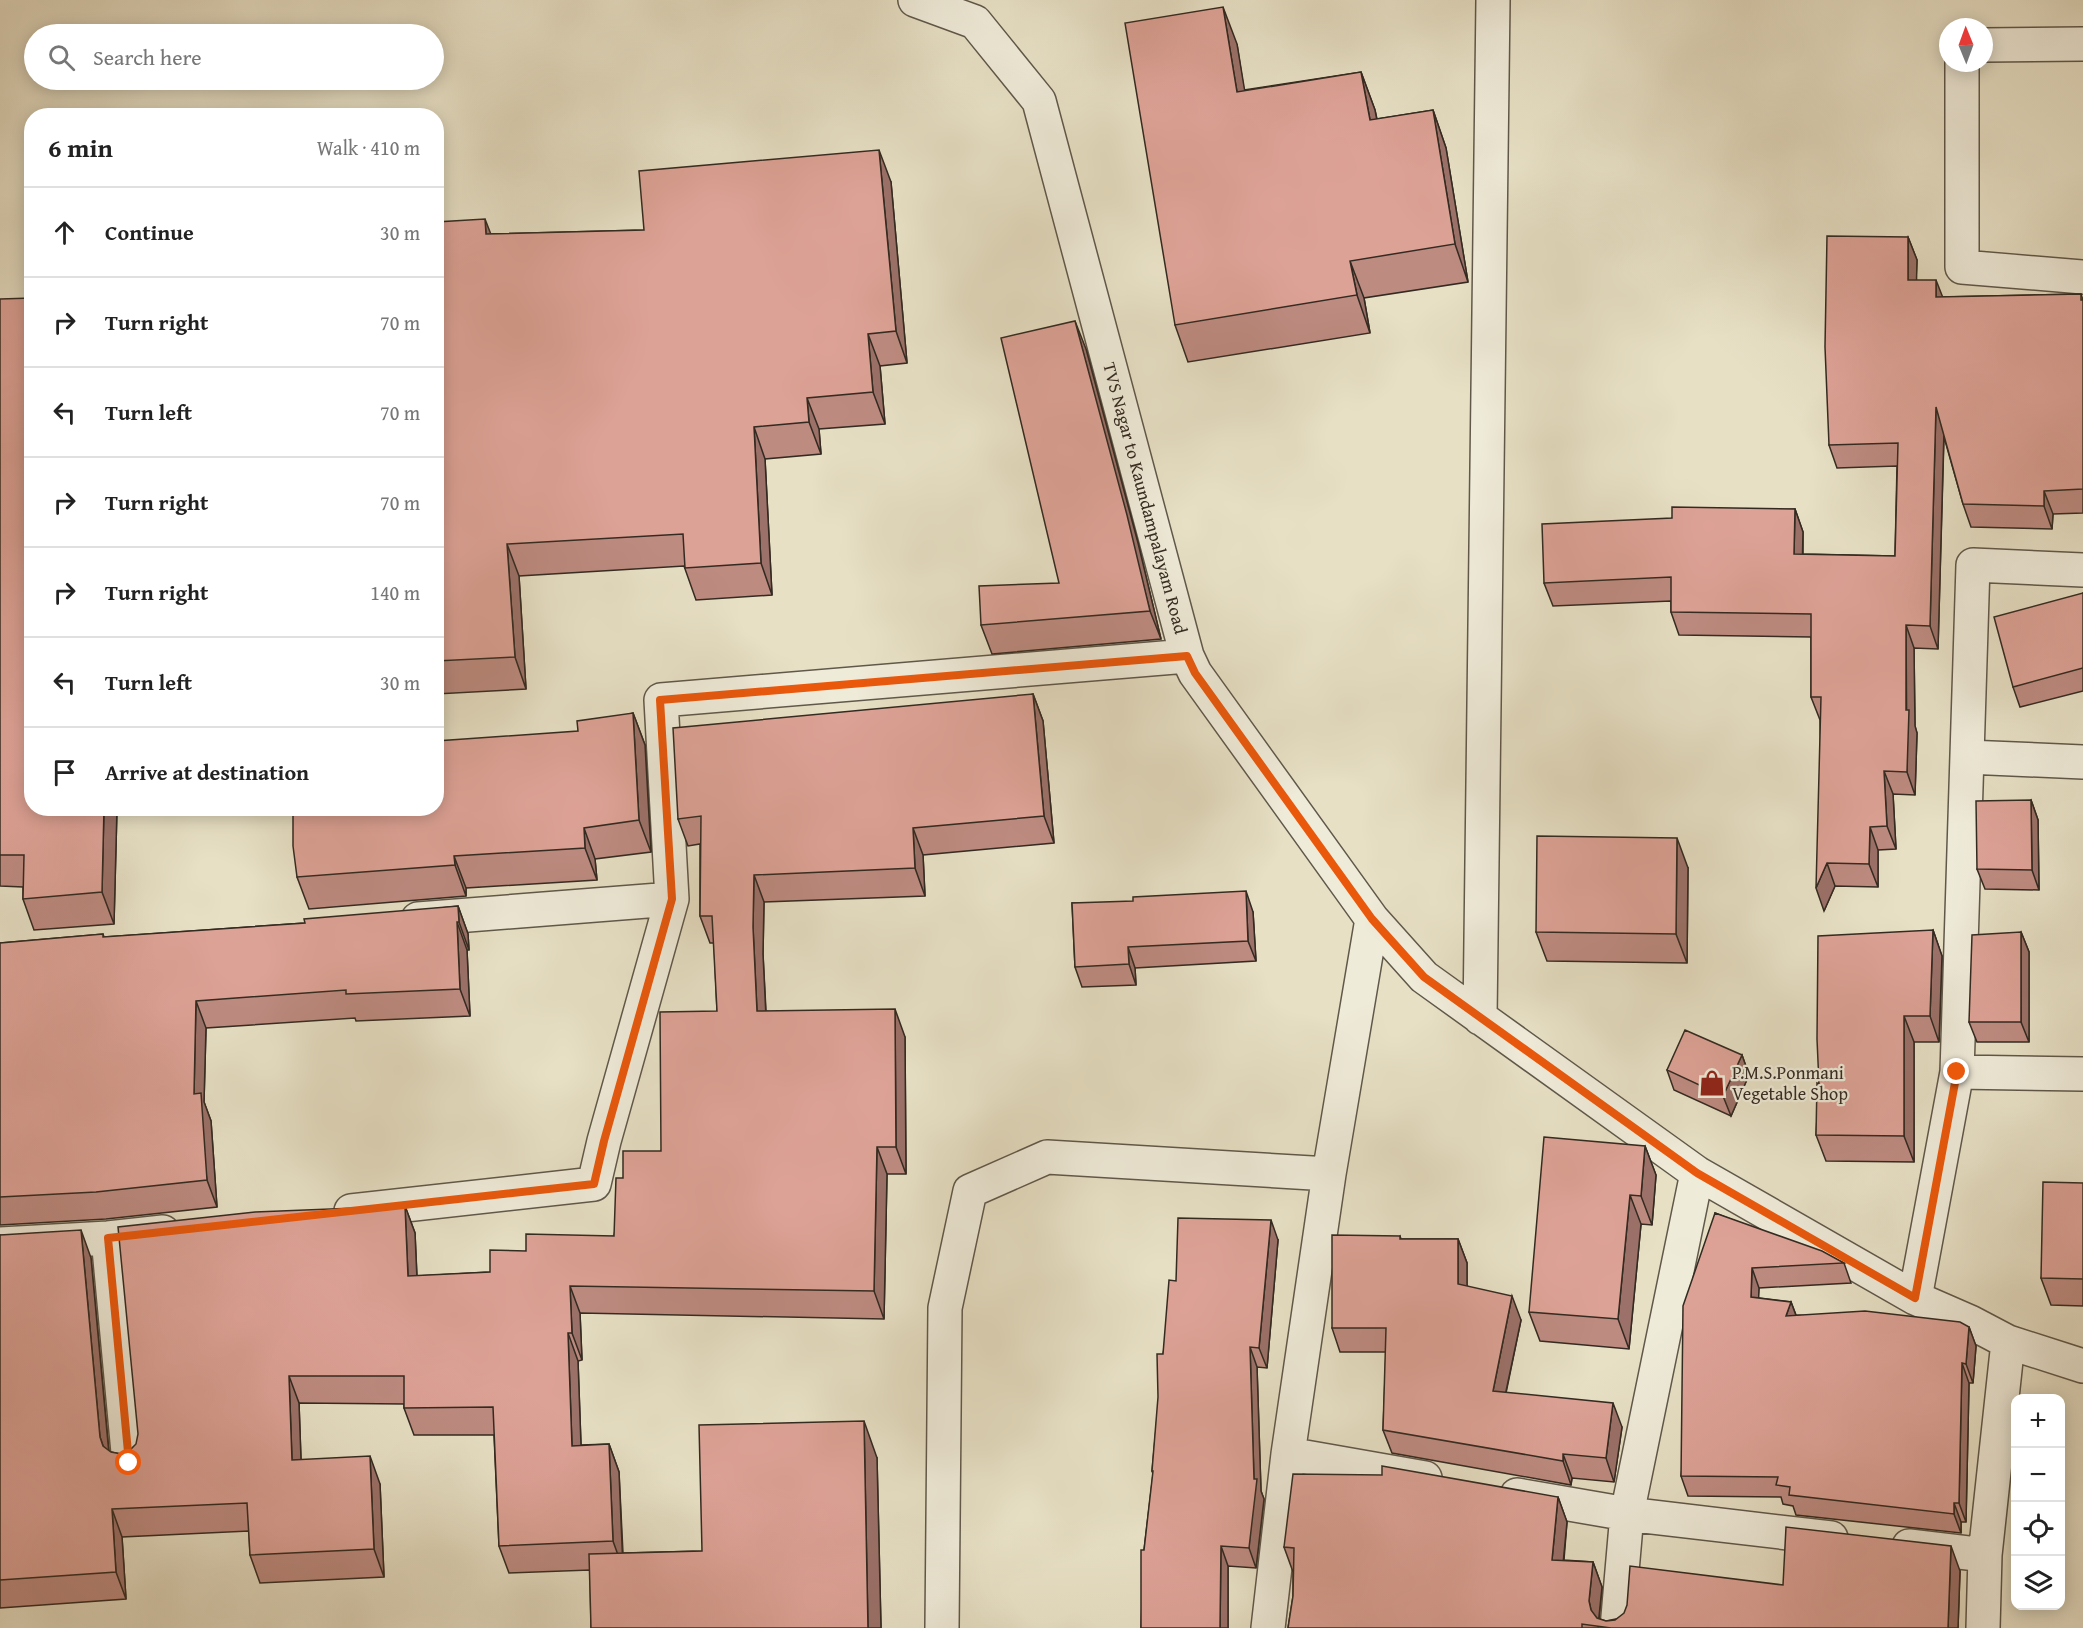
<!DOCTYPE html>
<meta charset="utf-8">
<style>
:root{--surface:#fff;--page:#f6f6f6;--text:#222;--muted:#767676;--line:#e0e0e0}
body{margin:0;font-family:"Gentium Book Plus",serif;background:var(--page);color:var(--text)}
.controls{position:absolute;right:18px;bottom:18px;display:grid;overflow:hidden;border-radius:12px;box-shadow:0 3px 15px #0003}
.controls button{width:54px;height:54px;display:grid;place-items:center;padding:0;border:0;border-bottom:2px solid var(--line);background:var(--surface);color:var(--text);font:30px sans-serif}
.compass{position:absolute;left:1939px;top:18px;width:54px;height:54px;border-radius:50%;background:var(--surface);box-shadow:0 3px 15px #0003;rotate:359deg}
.stop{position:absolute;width:18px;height:18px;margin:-14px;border:4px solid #ea580c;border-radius:50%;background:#fff}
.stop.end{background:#ea580c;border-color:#fff;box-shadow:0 2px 6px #0008}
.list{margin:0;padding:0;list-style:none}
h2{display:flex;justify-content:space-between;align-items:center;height:78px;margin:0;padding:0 24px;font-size:26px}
h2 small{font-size:20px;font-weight:400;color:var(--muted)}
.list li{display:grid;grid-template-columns:39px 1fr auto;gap:18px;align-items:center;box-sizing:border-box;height:90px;padding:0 24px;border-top:2px solid var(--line)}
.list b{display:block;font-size:22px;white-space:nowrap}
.list em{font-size:20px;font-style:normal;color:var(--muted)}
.icon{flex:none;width:33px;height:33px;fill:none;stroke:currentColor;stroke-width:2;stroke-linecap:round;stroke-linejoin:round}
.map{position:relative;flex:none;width:2083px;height:1628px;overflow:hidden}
.search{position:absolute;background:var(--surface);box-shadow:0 3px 15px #0003;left:24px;top:24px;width:420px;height:66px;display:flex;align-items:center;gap:15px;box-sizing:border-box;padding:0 21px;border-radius:33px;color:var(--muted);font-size:22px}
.panel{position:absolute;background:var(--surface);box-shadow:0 3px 15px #0003;left:24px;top:108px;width:420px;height:708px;border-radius:24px}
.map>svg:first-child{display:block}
</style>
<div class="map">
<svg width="2083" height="1628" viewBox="0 0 2083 1628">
<rect width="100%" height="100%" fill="#e7e0c5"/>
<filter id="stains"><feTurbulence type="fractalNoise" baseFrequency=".00333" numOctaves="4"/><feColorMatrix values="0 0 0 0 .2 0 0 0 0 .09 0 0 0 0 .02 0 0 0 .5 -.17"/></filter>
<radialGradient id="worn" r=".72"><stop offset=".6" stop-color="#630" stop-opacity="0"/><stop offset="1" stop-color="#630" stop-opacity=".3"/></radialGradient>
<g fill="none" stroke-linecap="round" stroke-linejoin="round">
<g stroke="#60584a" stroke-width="36">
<path id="minor" d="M915,0L975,22L1039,101L1187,656L1195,673L1372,919L1424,977L1697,1173L1915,1298L1970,1322L2008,1342L2083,1366
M1984,45L2083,44
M1962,63V267L2083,277
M1967,757L2083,762
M418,919L672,899L661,700L1187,656
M1480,1018L1493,0
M1957,1072L2083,1074
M351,1211L594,1184L604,1141L672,899
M108,1238L129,1463
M0,1244L108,1238L163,1232
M1915,1298L1957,1072L1973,565L2083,570
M1288,1454L1425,1478
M1517,1495L1627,1514L1831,1538
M1909,1546L1985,1555
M942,1628L945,1308L970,1191L1047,1157L1329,1174
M1268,1628L1288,1454L1329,1174L1372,919
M1617,1628L1627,1514L1697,1173
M1983,1628L1985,1555L2008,1342"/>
</g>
<use href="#minor" stroke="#efebd9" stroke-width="33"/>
</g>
<path fill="#be8b81" stroke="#332a21" stroke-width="1.5" d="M1237,44L1244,90L1361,72L1375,110L1377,119L1433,110L1446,148L1468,282L1364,298L1370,333L1188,362L1175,325Z
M891,182L907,363L880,366L885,424L819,429L821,454L765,459L772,595L696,600L684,566L519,576L526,689L436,694V222L491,234L644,230Z
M1908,237L1917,260L1916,280L1942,297L2081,294L2083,300V513L2053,514L2052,529L1971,527L1963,504L1944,437L1938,649L1914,648L1915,726L1917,733L1915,795L1893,794L1896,849L1878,850V887L1835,886L1824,911L1820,720L1811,697V637L1679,635L1671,612V601L1553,606L1544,583L1672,518L1795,509L1803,532V554L1895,556L1897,466L1837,468L1829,445Z
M0,299L32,808H117L114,924L34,930L23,899V887L0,886Z
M1086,349L1138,543L1161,639L992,654L981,625L1059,583Z
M2083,593V691L2020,707L2013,687Z
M1033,694L1043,721L1054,843L923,855L925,896L764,902L763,954L766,1011L905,1037L906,1174H887L884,1319L580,1313L582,1360L578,1361L581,1445L609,1444L619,1472L623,1553L702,1551L877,1458L881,1628H591L590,1570L509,1573L499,1546L494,1435H414L404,1408V1404L299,1403L301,1460L380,1484L384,1577L260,1583L250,1555L249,1531L122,1537L126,1599L0,1608V1235L91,1258L109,1451L111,1452L121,1454L130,1450L405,1206L415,1233L417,1276L490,1272L526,1251L614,1236L623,1178L661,1151L717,1011L714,943H710L700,916V844L688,846L678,819Z
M633,713L645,745L651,852L595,859L597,880L466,888V896L309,909L297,877L578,731Z
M2031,800L2038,820L2039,890L1985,889L1977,869Z
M1688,868L1687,963L1547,961L1536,932Z
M1072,903L1253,912L1256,961L1135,968L1136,985L1082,987L1075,967Z
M458,906L468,934L469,950H467L470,1016L356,1021L355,1018L206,1028L204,1102L211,1121L217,1207L106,1219L0,1225V943L103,934L104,937L305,923Z
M1933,930L1942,956L1939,1042H1914V1162L1826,1161L1816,1135L1819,1084Z
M2021,932L2029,952V1042H1977L1969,1022Z
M1742,1055L1749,1075L1731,1116L1674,1090L1667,1070Z
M1645,1146L1656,1175L1652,1225L1641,1224L1629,1349L1540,1341L1529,1312Z
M2083,1183V1306L2051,1305L2041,1278Z
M1715,1213L1844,1263L1851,1283L1759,1288L1758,1298L1791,1302L1796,1315L1969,1327L1976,1346L1973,1383H1969L1966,1522H1961V1533L1796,1515L1793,1506L1783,1504L1781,1497L1688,1496L1681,1476Z
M1400,1236L1401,1239H1458L1467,1263V1286L1521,1320L1506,1393L1622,1427L1614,1482L1572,1478L1571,1485L1392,1453L1383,1430L1386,1352H1340L1332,1328Z
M1278,1240L1267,1368L1257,1367L1261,1491L1264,1499L1256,1568L1228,1566V1628H1141L1144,1550L1153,1474L1152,1471L1163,1354L1176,1281Z
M1558,1497L1567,1522L1564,1560L1593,1562L1602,1587L1599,1619L1606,1621L1783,1585L1960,1571L1958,1628H1288L1293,1596V1572L1284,1547Z"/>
<path fill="#9b7169" stroke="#332a21" stroke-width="1.5" d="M1223,7L1237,44L1251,129L1237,92Z
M1361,72L1375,110L1384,158L1370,120Z
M1433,110L1446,148L1468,282L1455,244Z
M879,150L891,182L907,363L896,331Z
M485,219L497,250L486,234Z
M1908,237L1917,260L1916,303L1908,280Z
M1350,261L1364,298L1370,333L1357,295Z
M1936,280L1945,303L1936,297Z
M1075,321L1086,349L1138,543L1161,639L1150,611Z
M868,334L880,366L885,424L873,392Z
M807,398L819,429L821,454L809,422Z
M1936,407L1944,430L1938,649L1930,626Z
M754,427L765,459L772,595L761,563Z
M2044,491L2053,514L2052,529L2044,506Z
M1795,509L1803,532L1802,577L1794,554Z
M507,544L519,576L526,689L515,657Z
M1906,625L1914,648L1915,726L1917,733L1915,795L1907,772Z
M1033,694L1043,721L1054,843L1044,816Z
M633,713L645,745L651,852L639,820Z
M1884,771L1893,794L1896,849L1887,826Z
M2031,800L2038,820L2039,890L2032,870Z
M104,808H117L114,924L102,892Z
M1870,827L1878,850V887L1869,864Z
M584,828L595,859L597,880L585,848Z
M913,828L923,855L925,896L915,868Z
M1677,838L1688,868L1687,963L1676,934Z
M454,856L466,888V896L455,865Z
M1827,863L1835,886L1824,911L1816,888Z
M754,875L764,902L763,954L767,1038L757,1011L753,927Z
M1246,891L1253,912L1256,961L1248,941Z
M458,906L468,934L469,950L459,922Z
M457,922L467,950L470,1016L460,989Z
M1933,930L1942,956L1939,1042L1930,1016Z
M2021,932L2029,952V1042L2021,1022Z
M1128,947L1135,968L1136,985L1129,964Z
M196,1001L206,1028L204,1102L211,1121L217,1207L207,1180L194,1094Z
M895,1009L905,1037L906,1174L896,1147Z
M1904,1016L1914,1042V1162L1904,1136Z
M1742,1055L1749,1075L1731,1116L1723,1096Z
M1645,1146L1656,1175L1652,1225L1641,1196Z
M877,1147L887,1174L884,1319L874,1291Z
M1630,1195L1641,1224L1629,1349L1618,1319Z
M405,1206L415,1233L418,1303L408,1276Z
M1271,1220L1278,1240L1267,1368L1259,1348Z
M81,1230L91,1258L110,1465L100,1437Z
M1458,1239L1467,1263V1308L1458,1284Z
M1752,1268L1759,1288L1758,1316L1751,1297Z
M570,1286L580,1313L582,1360L572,1333Z
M1512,1296L1521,1320L1501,1415L1493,1391Z
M1791,1302L1798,1321L1786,1316Z
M1969,1327L1976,1346L1973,1383L1966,1364Z
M568,1333L578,1361L582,1473L572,1446Z
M1250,1347L1257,1367L1261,1491L1264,1499L1256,1568L1249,1548L1254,1479Z
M1962,1363L1969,1383L1966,1522L1959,1503Z
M289,1376L299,1403L302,1488L292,1460Z
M1613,1403L1622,1427L1614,1482L1606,1458Z
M864,1421L877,1458L881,1628H868Z
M609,1444L619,1472L623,1569L613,1541Z
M1563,1454L1572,1478L1571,1485L1563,1461Z
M370,1456L380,1484L384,1577L374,1549Z
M1558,1497L1567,1522L1561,1585L1552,1560Z
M1954,1503L1961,1522V1533L1954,1514Z
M112,1509L122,1537L126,1599L116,1572Z
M1221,1546L1228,1566V1628H1220Z
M1951,1546L1960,1571L1958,1628H1948Z
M1593,1562L1602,1587L1598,1626L1591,1610L1589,1601Z"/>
<path fill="#dda296" stroke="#332a21" stroke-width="1.5" d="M1223,7L1237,92L1361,72L1370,120L1433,110L1455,244L1350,261L1357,295L1175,325L1125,23Z
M879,150L896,331L868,334L873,392L807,398L809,422L754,427L761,563L685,568L683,534L507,544L515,657L436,661V222L485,219L486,234L644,230L639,171Z
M1827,236L1908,237V280H1936V297L2081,294V300H2083V489L2044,491V506L1963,504L1936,407L1930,626L1906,625V710H1909L1907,772L1884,771L1887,826L1870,827L1869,864L1827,863L1816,888L1821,697H1811V614L1671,612V577L1544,583L1542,524L1672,518V507L1795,509L1794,554L1895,556L1898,443L1829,445L1825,347Z
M32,298V808H104L102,892L23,899L24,855H0V299Z
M1075,321L1127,515L1150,611L981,625L979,586L1059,583L1001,338Z
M2083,593V668L2013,687L1994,617Z
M1033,694L1044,816L913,828L915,868L754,875L753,927L757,1011L895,1009L896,1147H877L874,1291L570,1286L572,1333H568L572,1446L609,1444L613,1541L499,1546L493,1407L404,1408V1376H289L292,1460L370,1456L374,1549L250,1555L247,1503L112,1509L116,1572L0,1580V1235L81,1230L100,1437L103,1446L111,1452L121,1454L130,1450L136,1444L138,1434L118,1227L255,1212L405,1206L408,1276L490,1272V1250L526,1251V1234L614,1236L616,1178H623V1151H661L660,1012L717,1011L712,916H700L701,816L678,819L673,728Z
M633,713L639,820L584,828L585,848L454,856L455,865L297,877L293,846V808H436V741L578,731L577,721Z
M2031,800L2032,870L1977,869L1976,801Z
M1537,836L1677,838L1676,934L1536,932Z
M1246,891L1248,941L1128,947L1129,964L1075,967L1072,903L1133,901V897Z
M458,906L459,922H457L460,989L346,994V990L196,1001L194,1094L201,1093L207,1180L96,1192L0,1197V943L103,934V937L305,923L304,919Z
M1933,930L1930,1016H1904V1136L1816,1135L1817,1083L1819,1084L1817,1039L1818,936Z
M2021,932V1022H1969L1972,935Z
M1685,1030L1742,1055L1723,1096L1667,1070Z
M1544,1137L1645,1146L1641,1196L1630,1195L1618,1319L1529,1312Z
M2043,1182L2083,1183V1279L2041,1278Z
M1715,1213L1822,1251L1844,1263L1752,1268L1751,1297L1791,1302L1786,1316L1865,1311L1960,1322L1969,1327L1966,1364L1962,1363L1959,1503H1954V1514L1789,1495L1790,1487L1776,1485L1778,1477L1681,1476L1683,1306Z
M1178,1218L1271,1220L1259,1348L1250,1347L1254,1479H1257L1249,1548L1221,1546L1220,1628H1141V1550H1144L1153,1471H1152L1158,1397L1157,1354H1163L1169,1280L1176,1281Z
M1332,1235L1400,1236V1239H1458V1284L1512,1296L1493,1391L1613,1403L1606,1458L1563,1454V1461L1383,1430L1386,1328H1332Z
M864,1421L868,1628H591L589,1554L702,1551L699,1425Z
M1382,1466L1558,1497L1552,1560L1593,1562L1589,1601L1591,1610L1597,1618L1606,1621L1615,1620L1624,1613L1627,1605L1630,1566L1783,1585L1786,1527L1951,1546L1948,1628H1611L1582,1624V1628H1288L1293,1596L1294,1548L1284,1547L1293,1474L1382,1475Z"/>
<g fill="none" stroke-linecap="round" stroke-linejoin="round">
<path stroke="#ea580c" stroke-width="8" d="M129,1463L108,1238L594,1184L604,1141L672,899L660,700L1187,656L1195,673L1372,919L1424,977L1697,1173L1915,1298L1957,1072"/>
</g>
<defs>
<g id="shop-bare" transform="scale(2.07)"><path d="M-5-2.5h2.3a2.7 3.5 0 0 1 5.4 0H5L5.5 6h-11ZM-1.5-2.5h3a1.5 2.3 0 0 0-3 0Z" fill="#8f2418" stroke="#efebd9" stroke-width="2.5" paint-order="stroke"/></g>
</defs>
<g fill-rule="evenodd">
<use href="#shop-bare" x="1712" y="1083"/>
</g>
<g text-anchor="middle" stroke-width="4.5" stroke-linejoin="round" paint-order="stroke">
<g font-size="18" fill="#332a21" stroke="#efebd9">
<text transform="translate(1145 498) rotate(75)" y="6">TVS Nagar to Kaundampalayam Road</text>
</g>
<g font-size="18" fill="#332a21" stroke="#efebd9" text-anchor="start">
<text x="1732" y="1079">P.M.S.Ponmani<tspan x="1732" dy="21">Vegetable Shop</tspan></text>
</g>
</g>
<rect width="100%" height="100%" filter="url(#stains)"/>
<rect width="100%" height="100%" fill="url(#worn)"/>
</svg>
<div class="controls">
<button>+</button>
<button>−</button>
<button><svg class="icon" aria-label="locate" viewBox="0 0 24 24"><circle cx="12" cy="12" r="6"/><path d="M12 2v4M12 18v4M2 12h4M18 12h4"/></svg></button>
<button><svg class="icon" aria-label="layers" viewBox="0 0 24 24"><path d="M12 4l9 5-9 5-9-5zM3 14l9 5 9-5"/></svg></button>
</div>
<svg class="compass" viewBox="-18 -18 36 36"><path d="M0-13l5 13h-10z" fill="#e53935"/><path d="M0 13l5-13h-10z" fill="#767676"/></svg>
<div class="stop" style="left:129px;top:1463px"></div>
<div class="stop end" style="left:1957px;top:1072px"></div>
<div class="search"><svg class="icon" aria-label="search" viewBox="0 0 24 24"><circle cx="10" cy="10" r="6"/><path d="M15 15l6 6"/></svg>Search here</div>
<section class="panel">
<h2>6 min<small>Walk · 410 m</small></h2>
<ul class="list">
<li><svg class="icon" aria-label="ahead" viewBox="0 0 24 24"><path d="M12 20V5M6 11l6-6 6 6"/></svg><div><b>Continue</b></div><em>30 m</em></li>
<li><svg class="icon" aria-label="right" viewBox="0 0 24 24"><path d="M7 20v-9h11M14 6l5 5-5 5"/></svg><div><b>Turn right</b></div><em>70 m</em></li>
<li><svg class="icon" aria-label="left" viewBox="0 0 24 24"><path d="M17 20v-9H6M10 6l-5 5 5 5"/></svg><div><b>Turn left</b></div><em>70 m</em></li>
<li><svg class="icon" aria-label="right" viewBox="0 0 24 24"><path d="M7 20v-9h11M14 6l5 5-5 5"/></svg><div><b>Turn right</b></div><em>70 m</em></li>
<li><svg class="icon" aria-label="right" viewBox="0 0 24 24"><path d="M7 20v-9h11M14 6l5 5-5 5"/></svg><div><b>Turn right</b></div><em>140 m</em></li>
<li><svg class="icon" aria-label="left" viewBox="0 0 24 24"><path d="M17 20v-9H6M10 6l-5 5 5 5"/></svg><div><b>Turn left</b></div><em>30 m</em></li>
<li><svg class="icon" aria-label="arrive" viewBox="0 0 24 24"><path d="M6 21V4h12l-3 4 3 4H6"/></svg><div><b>Arrive at destination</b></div></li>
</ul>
</section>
</div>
